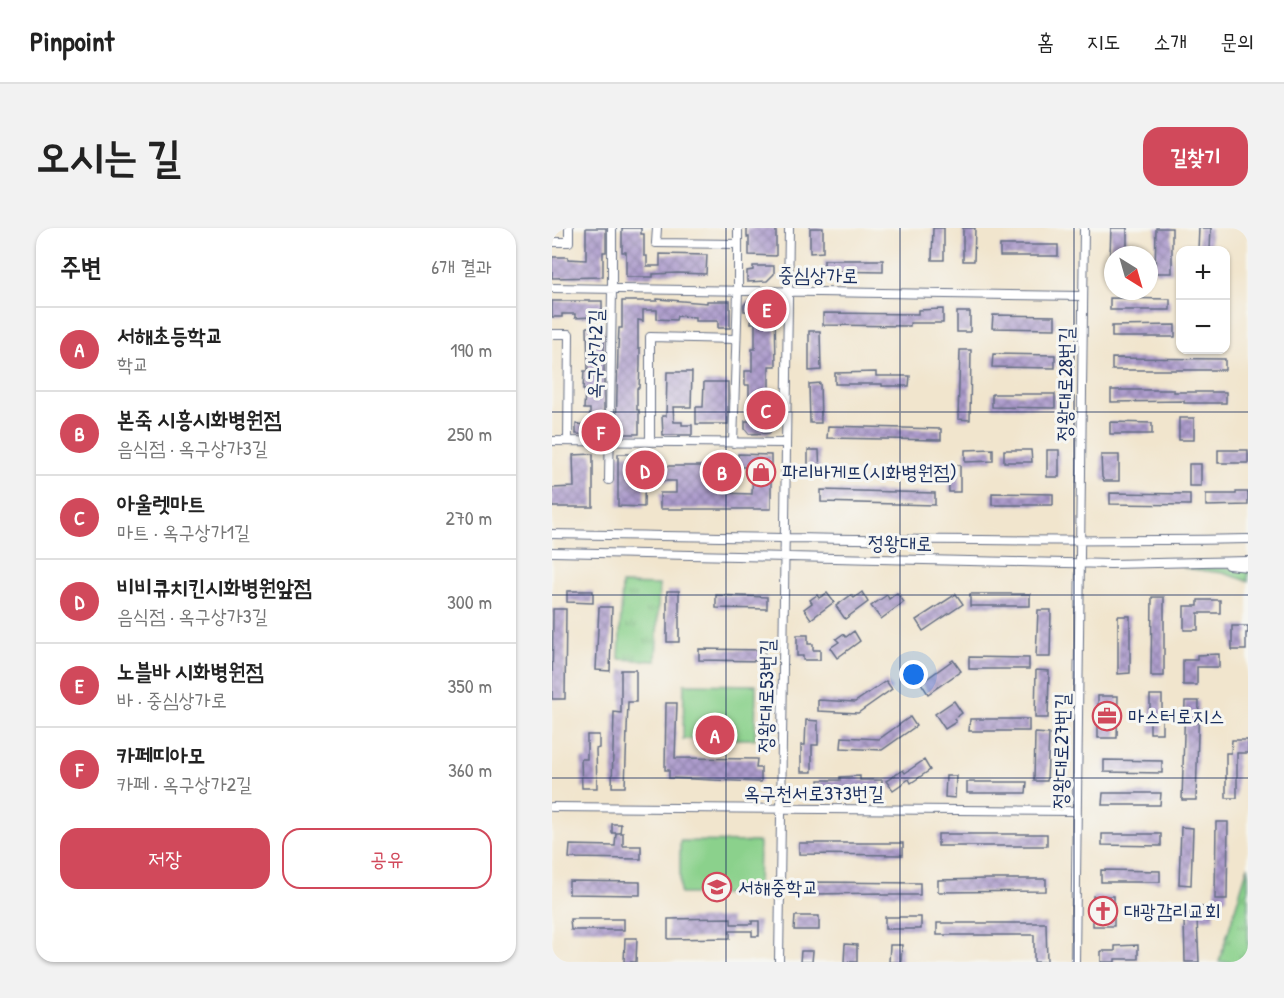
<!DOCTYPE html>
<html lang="ko">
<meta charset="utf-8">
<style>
:root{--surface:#fff;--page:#f2f2f2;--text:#222;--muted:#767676;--line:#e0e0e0;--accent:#d1495b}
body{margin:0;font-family:"Patrick Hand","Poor Story",sans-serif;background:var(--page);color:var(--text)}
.controls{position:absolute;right:18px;top:18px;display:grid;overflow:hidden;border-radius:12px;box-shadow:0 2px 4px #0004}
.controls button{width:54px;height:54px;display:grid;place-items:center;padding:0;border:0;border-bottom:2px solid var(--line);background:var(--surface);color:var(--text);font:30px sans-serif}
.compass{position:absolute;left:552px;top:18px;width:54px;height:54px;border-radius:50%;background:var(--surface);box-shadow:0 2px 4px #0004;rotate:143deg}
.you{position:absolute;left:362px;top:447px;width:21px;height:21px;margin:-15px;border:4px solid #fff;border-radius:50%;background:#1a73e8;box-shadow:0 0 0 9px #1a73e833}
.badge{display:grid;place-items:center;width:39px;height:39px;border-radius:50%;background:var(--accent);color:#fff;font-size:20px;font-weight:700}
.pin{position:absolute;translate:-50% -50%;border:3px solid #fff;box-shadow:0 2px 6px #0006}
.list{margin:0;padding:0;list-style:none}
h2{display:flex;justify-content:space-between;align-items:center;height:78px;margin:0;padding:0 24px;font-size:26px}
h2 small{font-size:20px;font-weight:400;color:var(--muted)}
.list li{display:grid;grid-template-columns:39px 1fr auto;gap:18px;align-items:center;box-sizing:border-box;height:84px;padding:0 24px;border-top:2px solid var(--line)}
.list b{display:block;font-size:22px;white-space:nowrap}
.list p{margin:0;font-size:20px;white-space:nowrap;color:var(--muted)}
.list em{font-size:20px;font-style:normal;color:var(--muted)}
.actions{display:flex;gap:12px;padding:18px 24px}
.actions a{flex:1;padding:14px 0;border:2px solid var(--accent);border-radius:18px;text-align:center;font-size:21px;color:var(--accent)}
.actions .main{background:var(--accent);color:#fff}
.map{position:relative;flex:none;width:696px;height:734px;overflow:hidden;border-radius:18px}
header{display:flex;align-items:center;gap:36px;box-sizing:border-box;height:84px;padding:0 30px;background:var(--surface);border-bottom:2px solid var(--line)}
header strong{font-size:28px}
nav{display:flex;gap:33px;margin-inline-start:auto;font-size:21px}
.intro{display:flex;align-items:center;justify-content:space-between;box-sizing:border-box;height:144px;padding:0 36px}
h1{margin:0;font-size:42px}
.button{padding:15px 27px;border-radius:18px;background:var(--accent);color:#fff;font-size:21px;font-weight:700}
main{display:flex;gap:36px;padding:0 36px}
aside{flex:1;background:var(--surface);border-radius:18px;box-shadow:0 2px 4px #0004}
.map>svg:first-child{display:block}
</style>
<header>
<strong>Pinpoint</strong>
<nav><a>홈</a><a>지도</a><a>소개</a><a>문의</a></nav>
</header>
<div class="intro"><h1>오시는 길</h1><a class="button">길찾기</a></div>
<main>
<aside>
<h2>주변<small>6개 결과</small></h2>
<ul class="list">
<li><span class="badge">A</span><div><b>서해초등학교</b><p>학교</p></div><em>190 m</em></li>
<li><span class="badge">B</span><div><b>본죽 시흥시화병원점</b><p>음식점 · 옥구상가3길</p></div><em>250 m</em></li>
<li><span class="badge">C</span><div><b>아울렛마트</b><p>마트 · 옥구상가1길</p></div><em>270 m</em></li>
<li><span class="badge">D</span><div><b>비비큐치킨시화병원앞점</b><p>음식점 · 옥구상가3길</p></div><em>300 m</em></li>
<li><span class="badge">E</span><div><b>노블바 시화병원점</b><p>바 · 중심상가로</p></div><em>350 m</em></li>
<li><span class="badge">F</span><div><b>카페띠아모</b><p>카페 · 옥구상가2길</p></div><em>360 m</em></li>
</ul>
<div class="actions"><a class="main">저장</a><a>공유</a></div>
</aside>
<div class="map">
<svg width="696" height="734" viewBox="0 0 696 734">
<defs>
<pattern id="park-tufts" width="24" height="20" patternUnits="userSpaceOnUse" patternTransform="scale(1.5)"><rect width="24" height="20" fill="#8bd18c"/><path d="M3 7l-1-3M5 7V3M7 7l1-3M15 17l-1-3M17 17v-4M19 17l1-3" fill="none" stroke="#71aa76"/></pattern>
<pattern id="building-cross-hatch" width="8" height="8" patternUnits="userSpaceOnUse" patternTransform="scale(1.5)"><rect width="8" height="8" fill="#ad9ccc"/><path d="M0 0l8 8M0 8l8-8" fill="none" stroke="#8c80a9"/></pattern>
</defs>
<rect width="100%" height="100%" fill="#f6f6f2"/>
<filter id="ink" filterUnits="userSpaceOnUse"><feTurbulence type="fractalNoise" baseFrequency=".0167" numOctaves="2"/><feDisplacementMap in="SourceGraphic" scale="12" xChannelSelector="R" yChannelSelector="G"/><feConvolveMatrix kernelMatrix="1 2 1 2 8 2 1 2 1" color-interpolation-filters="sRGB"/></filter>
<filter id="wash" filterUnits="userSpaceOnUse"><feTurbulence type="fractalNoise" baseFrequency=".008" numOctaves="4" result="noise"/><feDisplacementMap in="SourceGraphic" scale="24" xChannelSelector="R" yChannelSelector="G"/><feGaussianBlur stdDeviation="1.35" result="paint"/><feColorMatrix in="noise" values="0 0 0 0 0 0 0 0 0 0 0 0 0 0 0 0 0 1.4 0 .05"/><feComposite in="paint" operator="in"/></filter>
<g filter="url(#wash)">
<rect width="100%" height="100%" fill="#f1e5cd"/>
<path fill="#8bd18c" stroke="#538075" stroke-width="1.5" d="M132,456L204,457L203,511H131Z
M128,613L207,614L206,666H128Z"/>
<path fill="url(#park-tufts)" stroke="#538075" stroke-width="1.5" d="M650,339L696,341V353L671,345L631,340Z
M70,356L107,357L104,433L67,431Z
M696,638V734H667Z"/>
<g id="blocks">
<path fill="url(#building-cross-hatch)" d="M34,0H54V24H51V49L0,50V29H16V31L34,32Z
M70,0H89V6H92V28H95V38H108V26L155,27L154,46L126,45L101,46V49H74V24H70Z
M195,0H224V28L197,27V9H195Z
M258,0H271V24L258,25Z
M381,0H392V32H380Z
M411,0H423L422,33H411Z
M559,0H575V27H558Z
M604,0H620V45H603Z
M647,0H659L658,22H646Z
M448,17H506V28H448Z
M272,32H331V44L272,43Z
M201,38H222V46L215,53L195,54V43L201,42Z
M558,70L618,71V82H558Z
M105,71L155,75V73H178V100H166V93H143V89L125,88L124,92L105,91V82H91V93L86,92V120H88V138L87,160H85V182H87V206H64L66,120L67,100H70V73H105Z
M0,73H50V87H39V89L23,90V86H10V89H0Z
M196,73L216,74L223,81L224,138H217V162H221L223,198L217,205L197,206L193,201V193H207V188L214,178H197V157H193V143H200V121H203V95H199L200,83H192V77Z
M391,81V95H358V98L271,97V85L366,86V82Z
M405,84H418V104H405Z
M441,87L503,88V101L440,100Z
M623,97V109H560V98Z
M35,99H52V207L24,206V196L38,197V181H32L33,162H31L32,143H36Z
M257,103H268L269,142L257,143Z
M408,122H419L418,192L406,191Z
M441,126L503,127V140L440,139Z
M560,130L673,131V142H560Z
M115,144H140L139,179H121L122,194H130V197H140V207H111L110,188H114Z
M324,144V148H358L357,158H330V156H283V145Z
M152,154H176V196H144V179H151Z
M268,155L269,195H258L257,156Z
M559,162H622V164H674V175H632V173L559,174Z
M440,166H503V180L440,179Z
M627,190H642V212H627Z
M558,194L600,195V206H558Z
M276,198L389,201V212L275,210Z
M441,221V233L413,234V222Z
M256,222H267L268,249H256Z
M452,222H479L480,234H452Z
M495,222H507V249H495Z
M666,222H696V235H666Z
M41,226V279H0V260L22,259L21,227Z
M66,226H93L92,279L66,278Z
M186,226L219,227V281H108V265H124V253H108V238H181V253H170V265L200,266L201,239H186Z
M549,227H567V253H552L550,249Z
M637,236H649V258H637Z
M396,237H408V264H397Z
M269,262L383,265V277L269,274Z
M684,264H696V277L654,278V266H684Z
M440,265L501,266V277H440Z
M558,265L638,266V277L558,276Z
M15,363H41V375L15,374Z
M115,363H127V414H115Z
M310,364L316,374L293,391L284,378L299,367L302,370Z
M275,365L282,374L259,391L252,381L260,375L258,372L265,367L267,370Z
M345,365L352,374L329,391L319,378L335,367L337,371Z
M404,366L411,376L371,403L364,392Z
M418,366H478V378H418Z
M164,367L215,369V381L164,380Z
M600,369H612V448H599Z
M646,372H668V385H646V402H632V378H646Z
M47,379H60L58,443L44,442Z
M1,381H14L13,471H0Z
M486,382H499L498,429H484Z
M566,388H578V445L566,446Z
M680,398H696V405H694V422H680Z
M302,403L308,413L285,430L278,420L287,414L284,411L291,406L294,409Z
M245,407H256V416H261V422H268V432H251V428H245Z
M147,421L213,422V433L147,432Z
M667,426V439H645V457H631V432H645V427Z
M417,429L477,430V441H417Z
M401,432L409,443L376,466L369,455Z
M69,442H84V474H76L73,559H60L62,484L69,485Z
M484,442L497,443L496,490H483Z
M334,453L340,461L306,485L266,483V472L303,474Z
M598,467H610V505H598Z
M546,468H566L565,510H546Z
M402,473L410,485L402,491L404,494L393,501L383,486Z
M633,473H647L644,572H630Z
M114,475H125L123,530L205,531L204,540H209V554L117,550V542H113Z
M358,489L364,498L330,522L289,520L290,509L327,511Z
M418,491H477V503H417Z
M254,492L266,493V517H260V544H249V517H253Z
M483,505L497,506L495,553H482Z
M35,507H47V520L44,521L45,560H30L29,531H35Z
M680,512H696V525H685V570H674V525H679Z
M372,532L378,542L359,555L357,551L341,562L334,553L351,542L353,545Z
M552,532L610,533V545L552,544Z
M308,548V552H330V563H308V561H288V563H267V552H288V549Z
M394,548H404L403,570L393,569Z
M415,554H475L474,565H415Z
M551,565H609L608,577H550Z
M664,594H676L675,671H663Z
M60,596H69L68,605H60Z
M629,599L641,600L639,657L627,656Z
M64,605H71V618H89V631L17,630L18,617L63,618Z
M386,606H495V618H386Z
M550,606H609V618L550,617Z
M247,615H351V627L247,626Z
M549,642L608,643V654H549Z
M437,651H494V663L386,664V652Z
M17,653L88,654V667L17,666Z
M260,654L368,655V667H329V665L260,666Z
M541,668H562V698H541Z
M638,679H662V691H645L647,734H633L632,692H638Z
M243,688H267V702H242Z
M333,689H369V701H333Z
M179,690V696H200V693H207V708H200V703H178V710L116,711V691Z
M18,691H72V702H19Z
M385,695H494L495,734H482V707H385Z
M73,710H85L84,734H72Z
M293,716L305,717V734H292Z
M338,717H350L349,734H337Z
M586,717V731H563V734H549V723H563V718Z
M249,723H261L260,734H248Z"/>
</g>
</g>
<g filter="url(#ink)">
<use href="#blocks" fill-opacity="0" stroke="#666f85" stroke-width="1.5"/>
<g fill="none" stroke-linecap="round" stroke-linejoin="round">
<g stroke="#666f85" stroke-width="10">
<path id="minor" d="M105,0L104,15L186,16
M0,14H17V0
M0,60L531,68
M0,106H17L16,213
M0,213L234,215
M98,214V109L184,111
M181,215L186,63V0
M57,252L60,61V0
M0,306C232,310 464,315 696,311
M0,324L559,336L696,333
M676,337L696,339
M0,579L524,583
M227,734L237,0
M523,734L532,0"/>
</g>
<use href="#minor" stroke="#fff" stroke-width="8"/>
</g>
</g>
<path fill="none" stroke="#1b2f5e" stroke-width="1.5" stroke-opacity="0.55" d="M174,0V734M348,0V734M522,0V734M0,184H696M0,367H696M0,550H696"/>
<defs>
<g id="shop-ring" transform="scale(1.5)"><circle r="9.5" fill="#f6f6f2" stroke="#d1495b" stroke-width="1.5"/><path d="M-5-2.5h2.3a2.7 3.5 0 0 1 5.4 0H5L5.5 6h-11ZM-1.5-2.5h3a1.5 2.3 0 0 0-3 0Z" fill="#d1495b"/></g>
<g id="office-ring" transform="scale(1.5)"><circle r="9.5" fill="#f6f6f2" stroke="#d1495b" stroke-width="1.5"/><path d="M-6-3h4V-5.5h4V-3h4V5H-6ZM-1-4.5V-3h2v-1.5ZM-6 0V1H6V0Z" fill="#d1495b"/></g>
<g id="school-ring" transform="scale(1.5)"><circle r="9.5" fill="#f6f6f2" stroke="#d1495b" stroke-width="1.5"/><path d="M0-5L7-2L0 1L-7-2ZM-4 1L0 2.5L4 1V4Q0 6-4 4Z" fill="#d1495b"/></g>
<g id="church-ring" transform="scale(1.5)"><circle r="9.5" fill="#f6f6f2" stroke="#d1495b" stroke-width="1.5"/><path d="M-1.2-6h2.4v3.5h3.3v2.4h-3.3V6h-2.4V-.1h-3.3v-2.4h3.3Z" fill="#d1495b"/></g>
</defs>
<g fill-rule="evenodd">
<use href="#shop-ring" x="209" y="244"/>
<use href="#office-ring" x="555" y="488"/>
<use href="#school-ring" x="165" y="659"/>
<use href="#church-ring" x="551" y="683"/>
</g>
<g text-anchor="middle" stroke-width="6" stroke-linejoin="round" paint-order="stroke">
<g font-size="20" fill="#1b2f5e" stroke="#f6f6f2">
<text transform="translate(266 47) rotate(1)" y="7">중심상가로</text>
<text transform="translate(43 126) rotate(-89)" y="7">옥구상가2길</text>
<text transform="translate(513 156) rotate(-89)" y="7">정왕대로28번길</text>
<text transform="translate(348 315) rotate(1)" y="7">정왕대로</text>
<text transform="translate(214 468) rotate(-89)" y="7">정왕대로53번길</text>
<text transform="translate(509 523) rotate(-89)" y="7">정왕대로27번길</text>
<text x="262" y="572">옥구천서로373번길</text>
</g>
<g font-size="20" fill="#1b2f5e" stroke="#f6f6f2" text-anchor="start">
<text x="230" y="251">파리바게뜨(시화병원점)</text>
<text x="576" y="495">마스터로지스</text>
<text x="186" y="666">서해중학교</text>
<text x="572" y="690">대광감리교회</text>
</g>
</g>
</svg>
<div class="controls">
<button>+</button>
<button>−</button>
</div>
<svg class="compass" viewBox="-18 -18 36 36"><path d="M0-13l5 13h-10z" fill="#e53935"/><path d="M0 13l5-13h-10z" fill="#767676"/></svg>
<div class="you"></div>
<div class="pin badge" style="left:163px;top:507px">A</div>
<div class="pin badge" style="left:170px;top:244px">B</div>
<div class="pin badge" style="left:214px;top:182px">C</div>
<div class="pin badge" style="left:93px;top:242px">D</div>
<div class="pin badge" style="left:215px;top:81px">E</div>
<div class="pin badge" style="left:49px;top:204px">F</div>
</div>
</main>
